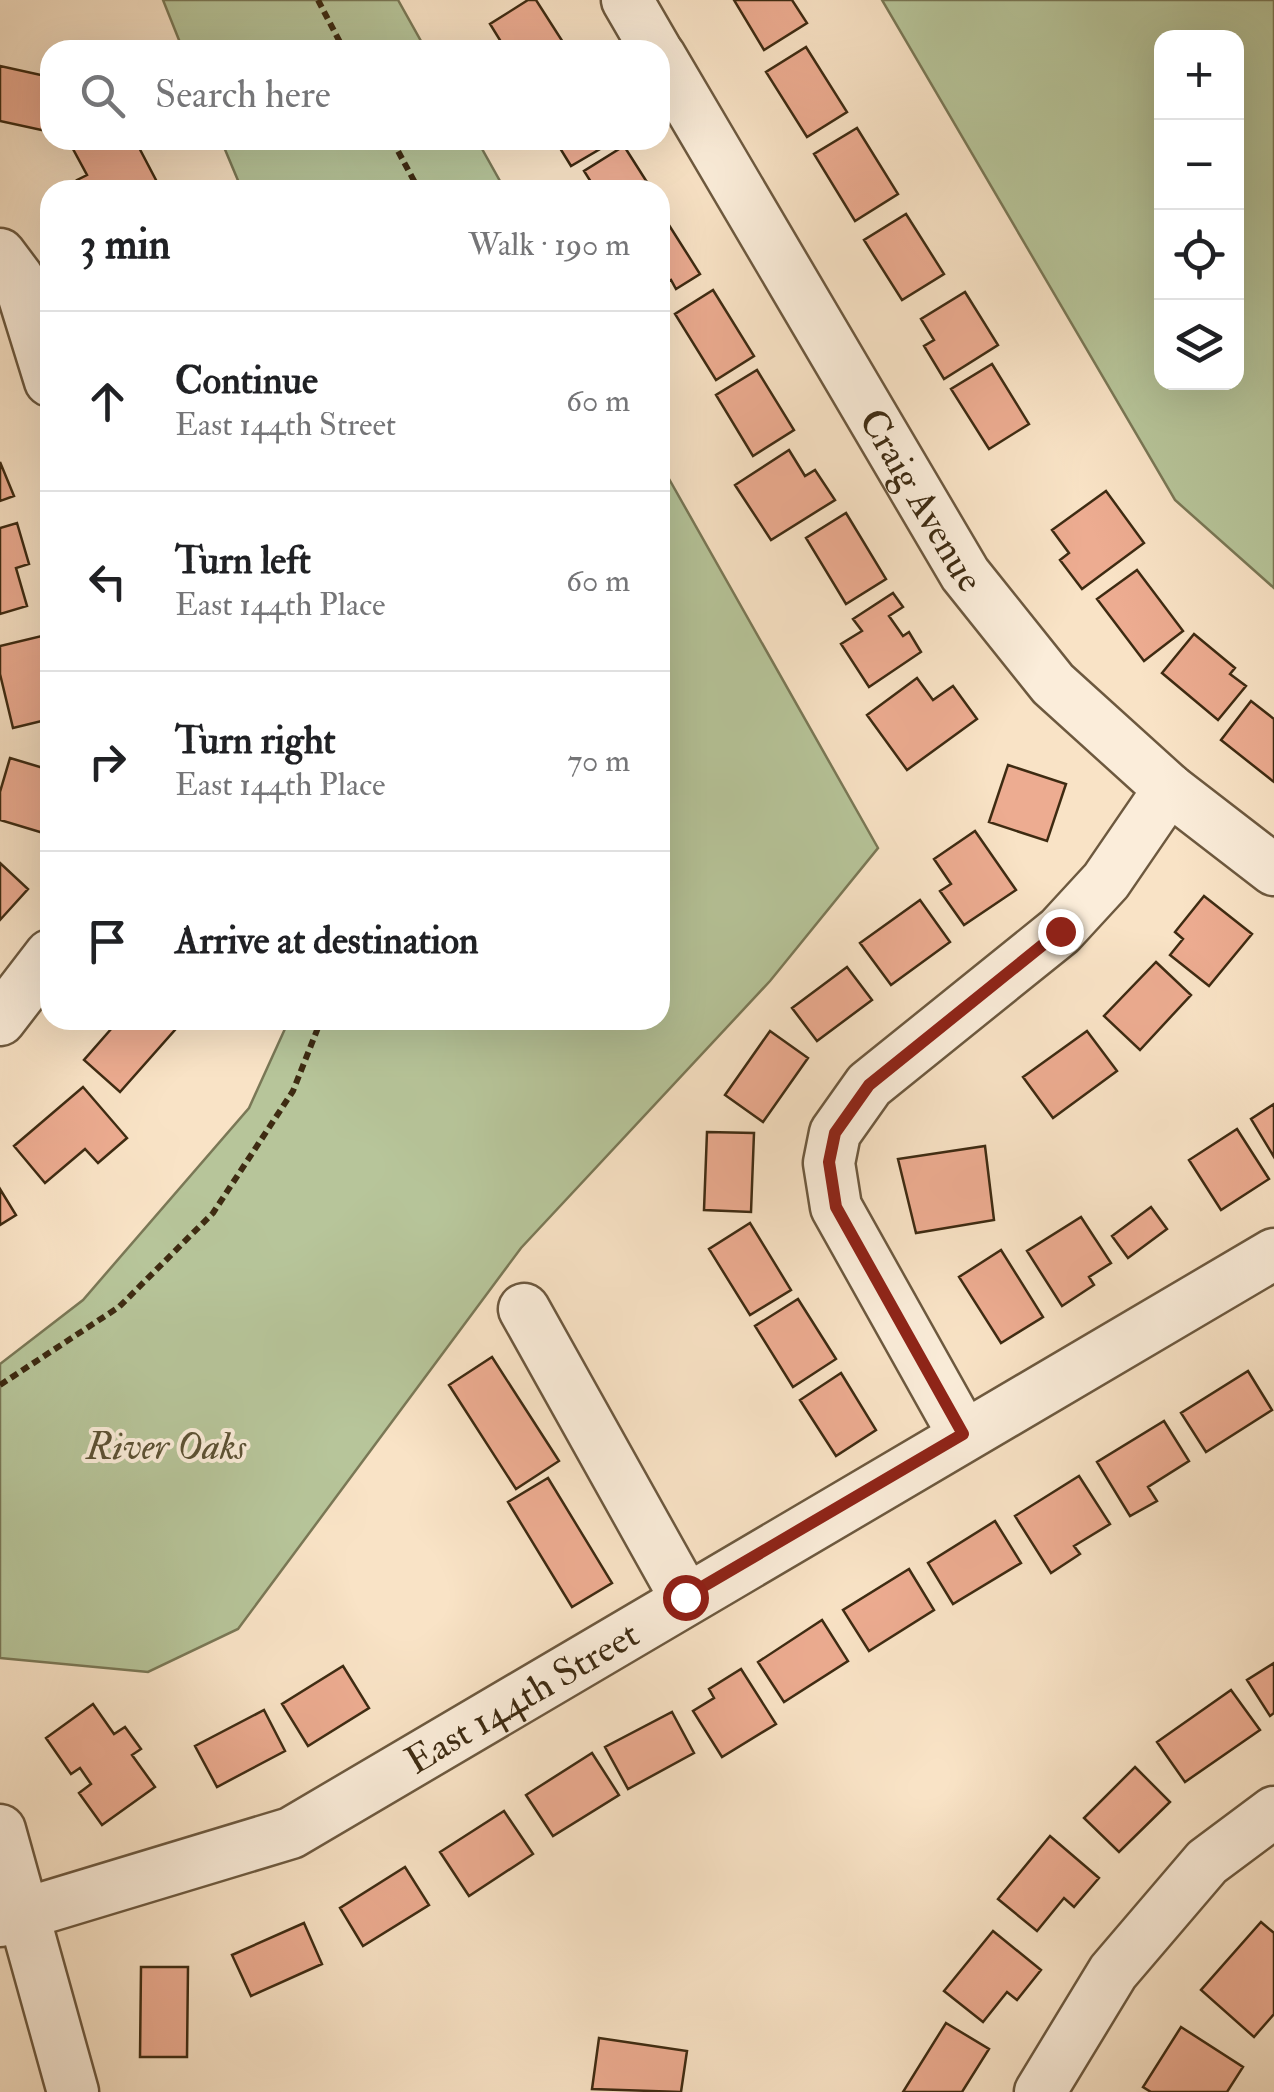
<!DOCTYPE html>
<meta charset="utf-8">
<style>
:root{--surface:#fff;--page:#f2f2f2;--text:#202124;--muted:#757577;--line:#e0e0e0}
body{margin:0;font-family:"IM FELL Double Pica",serif;background:var(--page);color:var(--text)}
.controls{position:absolute;right:30px;top:30px;display:grid;overflow:hidden;border-radius:20px;box-shadow:0 10px 40px #0002}
.controls button{width:90px;height:90px;display:grid;place-items:center;padding:0;border:0;border-bottom:2px solid var(--line);background:var(--surface);color:var(--text);font:50px sans-serif}
.stop{position:absolute;width:30px;height:30px;margin:-22px;border:8px solid #8f2418;border-radius:50%;background:#fff}
.stop.end{background:#8f2418;border-color:#fff;box-shadow:0 2px 10px #0008}
.list{margin:0;padding:0;list-style:none}
h2{display:flex;justify-content:space-between;align-items:center;height:130px;margin:0;padding:0 40px;font-size:42px}
h2 small{font-size:32px;font-weight:400;color:var(--muted)}
.list li{display:grid;grid-template-columns:65px 1fr auto;gap:30px;align-items:center;box-sizing:border-box;height:180px;padding:0 40px;border-top:2px solid var(--line)}
.list b{display:block;font-size:38px;white-space:nowrap}
.list p{margin:0;font-size:32px;white-space:nowrap;color:var(--muted)}
.list em{font-size:32px;font-style:normal;color:var(--muted)}
.icon{flex:none;width:55px;height:55px;fill:none;stroke:currentColor;stroke-width:2;stroke-linecap:round;stroke-linejoin:round}
.map{position:relative;flex:none;width:1274px;height:2092px;overflow:hidden}
.search{position:absolute;background:var(--surface);box-shadow:0 10px 40px #0002;left:40px;top:40px;width:630px;height:110px;display:flex;align-items:center;gap:25px;box-sizing:border-box;padding:0 35px;border-radius:30px;color:var(--muted);font-size:38px}
.panel{position:absolute;background:var(--surface);box-shadow:0 10px 40px #0002;left:40px;top:180px;width:630px;height:850px;border-radius:30px}
.map>svg:first-child{display:block}
</style>
<div class="map">
<svg width="1274" height="2092" viewBox="0 0 1274 2092">
<rect width="100%" height="100%" fill="#f9e3c6"/>
<filter id="stains"><feTurbulence type="fractalNoise" baseFrequency=".002" numOctaves="4"/><feColorMatrix values="0 0 0 0 .2 0 0 0 0 .09 0 0 0 0 .02 0 0 0 .5 -.17"/></filter>
<radialGradient id="worn" r=".72"><stop offset=".6" stop-color="#630" stop-opacity="0"/><stop offset="1" stop-color="#630" stop-opacity=".3"/></radialGradient>
<path fill="#b7c59a" stroke="#7a7856" stroke-width="2.5" fill-rule="evenodd" d="M163,0H398L426,50H183Z
M882,0H1274V588L1175,500ZM1162,38H1236V382H1162Z
M221,140H477L505,190H242Z
M660,463L878,848L770,981L521,1248L238,1629L148,1672L0,1658V1364L83,1300L249,1108L289,1020H660Z"/>
<path fill="#edac91" stroke="#3e2b12" stroke-width="2.5" d="M528,0H536L568,50H506L490,24Z
M734,0H792L807,23L764,50Z
M806,47L847,112L807,137L766,72Z
M0,66L50,77L46,131L0,121Z
M857,128L898,194L855,221L814,154Z
M90,140H135L157,182L141,190H82L77,180L87,175L73,149Z
M555,140H611L612,142L571,166Z
M624,146L652,190H596L584,171Z
M906,214L944,274L902,300L864,240Z
M667,222L700,274L676,289L671,280L660,286V226Z
M713,290L754,356L716,380L675,314Z
M965,292L998,345L944,379L924,346L934,340L921,319Z
M992,364L1029,424L989,449L951,389Z
M757,370L794,430L753,456L716,395Z
M789,450L805,476L815,470L835,500L771,540L735,485Z
M0,462L14,496L0,501Z
M1106,491L1144,543L1082,589L1060,560L1069,553L1052,530Z
M846,513L886,579L846,604L806,538Z
M17,523L29,564L16,568L27,606L0,614V528Z
M1137,570L1183,631L1144,661L1097,599Z
M893,593L903,607L889,616L903,636L909,632L921,652L869,687L841,644L862,631L853,619Z
M50,634V719L13,728L0,674V646Z
M1194,634L1235,668L1230,674L1246,686L1218,720L1162,673Z
M917,678L933,700L953,686L977,719L907,770L867,715Z
M1251,701L1274,719V782L1221,740Z
M10,758L50,770V835L0,820V792Z
M1008,765L1066,784L1047,841L989,822Z
M975,831L1016,890L964,925L940,891L951,884L934,859Z
M0,863L28,889L0,920Z
M1204,896L1252,934L1209,986L1170,955L1183,939L1175,932Z
M920,900L950,942L891,985L860,943Z
M1156,962L1191,995L1140,1050L1104,1016Z
M847,967L872,1000L817,1041L792,1008Z
M119,1020L181,1023L120,1092L84,1060Z
M770,1031L808,1058L763,1122L725,1095Z
M1087,1031L1117,1071L1053,1118L1023,1077Z
M83,1087L127,1138L98,1163L85,1149L45,1183L14,1146Z
M1274,1104V1157L1251,1119Z
M1237,1129L1269,1179L1221,1210L1189,1160Z
M707,1132L754,1133L751,1212L704,1210Z
M985,1146L994,1220L916,1233L898,1159Z
M0,1189L16,1215L0,1225Z
M1151,1207L1167,1229L1128,1258L1112,1236Z
M1081,1217L1111,1263L1089,1277L1094,1285L1062,1306L1027,1251Z
M750,1223L791,1290L750,1315L709,1249Z
M1001,1250L1043,1317L1001,1343L959,1277Z
M798,1299L836,1359L793,1387L755,1326Z
M492,1357L559,1461L516,1489L449,1385Z
M1248,1371L1272,1410L1206,1452L1181,1413Z
M841,1373L876,1430L836,1456L800,1400Z
M1164,1421L1189,1461L1148,1487L1157,1501L1130,1516L1097,1462Z
M1079,1476L1110,1524L1074,1546L1080,1554L1051,1573L1015,1516Z
M548,1478L612,1583L572,1607L508,1502Z
M995,1521L1021,1563L953,1604L928,1563Z
M909,1569L934,1610L869,1651L843,1610Z
M822,1620L848,1661L784,1702L758,1662Z
M1274,1663V1713L1270,1716L1247,1680Z
M343,1666L369,1708L308,1746L282,1704Z
M741,1669L776,1724L722,1757L693,1711L714,1698L709,1689Z
M1231,1690L1260,1730L1185,1782L1157,1742Z
M93,1704L114,1734L125,1727L141,1749L132,1755L155,1787L102,1825L79,1793L91,1784L80,1768L71,1774L46,1738Z
M264,1710L285,1751L217,1787L195,1746Z
M672,1712L694,1753L628,1789L605,1747Z
M592,1753L619,1795L553,1836L526,1795Z
M1135,1767L1170,1802L1119,1852L1084,1818Z
M504,1811L533,1854L469,1896L440,1852Z
M1050,1836L1099,1878L1074,1907L1064,1898L1037,1931L998,1899Z
M405,1867L429,1905L363,1946L340,1908Z
M1261,1922L1274,1933V2014L1254,2037L1201,1990Z
M304,1923L322,1964L251,1996L232,1955Z
M993,1931L1041,1970L1017,2000L1007,1992L983,2022L944,1991Z
M141,1967H188L187,2057H140Z
M946,2023L989,2049L962,2092H903Z
M1181,2027L1243,2067L1227,2092H1151L1143,2087Z
M599,2038L687,2051L681,2092L592,2089Z"/>
<g fill="none" stroke-linecap="round" stroke-linejoin="round">
<g stroke="#6d593f" stroke-width="55">
<g id="minor">
<path d="M627,0L656,50"/>
<path id="s1" d="M660,56L965,574L1053,684L1169,789L1274,870"/>
<path d="M0,254L18,278L50,381"/>
<path d="M0,1020L50,955"/>
<path d="M524,1309L685,1597"/>
<path d="M963,1434L836,1207L829,1163L835,1133L869,1085L1060,931L1106,881L1169,789"/>
<path d="M0,1830L73,2092"/>
<path id="s2" d="M0,1921L291,1833L1274,1254"/>
<path d="M1040,2092L1113,1972L1207,1862L1274,1812"/>
</g>
</g>
<path stroke="#3e2b12" stroke-width="6" stroke-dasharray="8 5" stroke-linecap="butt" d="M318,0L344,50
M392,140L419,190
M0,1385L119,1307L213,1213L293,1091L321,1020"/>
<use href="#minor" stroke="#fbedda" stroke-width="50"/>
</g>
<g fill="none" stroke-linecap="round" stroke-linejoin="round">
<path stroke="#8f2418" stroke-width="12" d="M685,1597L963,1434L836,1207L829,1162L835,1133L869,1085L1060,931"/>
</g>
<g text-anchor="middle" stroke-width="8" stroke-linejoin="round" paint-order="stroke">
<g font-size="38" fill="#3e2b12" stroke="#fbedda">
<text dy="13" stroke="none"><textPath href="#s1" startOffset="515">Craig Avenue</textPath></text>
<text dy="13" stroke="none"><textPath href="#s2" startOffset="572">East 144th Street</textPath></text>
</g>
<g font-size="38" font-style="italic" fill="#5c5234" stroke="#fbedda">
<text x="166" y="1459">River Oaks</text>
</g>
</g>
<rect width="100%" height="100%" filter="url(#stains)"/>
<rect width="100%" height="100%" fill="url(#worn)"/>
</svg>
<div class="controls">
<button>+</button>
<button>−</button>
<button><svg class="icon" aria-label="locate" viewBox="0 0 24 24"><circle cx="12" cy="12" r="6"/><path d="M12 2v4M12 18v4M2 12h4M18 12h4"/></svg></button>
<button><svg class="icon" aria-label="layers" viewBox="0 0 24 24"><path d="M12 4l9 5-9 5-9-5zM3 14l9 5 9-5"/></svg></button>
</div>
<div class="stop" style="left:685px;top:1597px"></div>
<div class="stop end" style="left:1060px;top:931px"></div>
<div class="search"><svg class="icon" aria-label="search" viewBox="0 0 24 24"><circle cx="10" cy="10" r="6"/><path d="M15 15l6 6"/></svg>Search here</div>
<section class="panel">
<h2>3 min<small>Walk · 190 m</small></h2>
<ul class="list">
<li><svg class="icon" aria-label="ahead" viewBox="0 0 24 24"><path d="M12 20V5M6 11l6-6 6 6"/></svg><div><b>Continue</b><p>East 144th Street</p></div><em>60 m</em></li>
<li><svg class="icon" aria-label="left" viewBox="0 0 24 24"><path d="M17 20v-9H6M10 6l-5 5 5 5"/></svg><div><b>Turn left</b><p>East 144th Place</p></div><em>60 m</em></li>
<li><svg class="icon" aria-label="right" viewBox="0 0 24 24"><path d="M7 20v-9h11M14 6l5 5-5 5"/></svg><div><b>Turn right</b><p>East 144th Place</p></div><em>70 m</em></li>
<li><svg class="icon" aria-label="arrive" viewBox="0 0 24 24"><path d="M6 21V4h12l-3 4 3 4H6"/></svg><div><b>Arrive at destination</b></div></li>
</ul>
</section>
</div>
